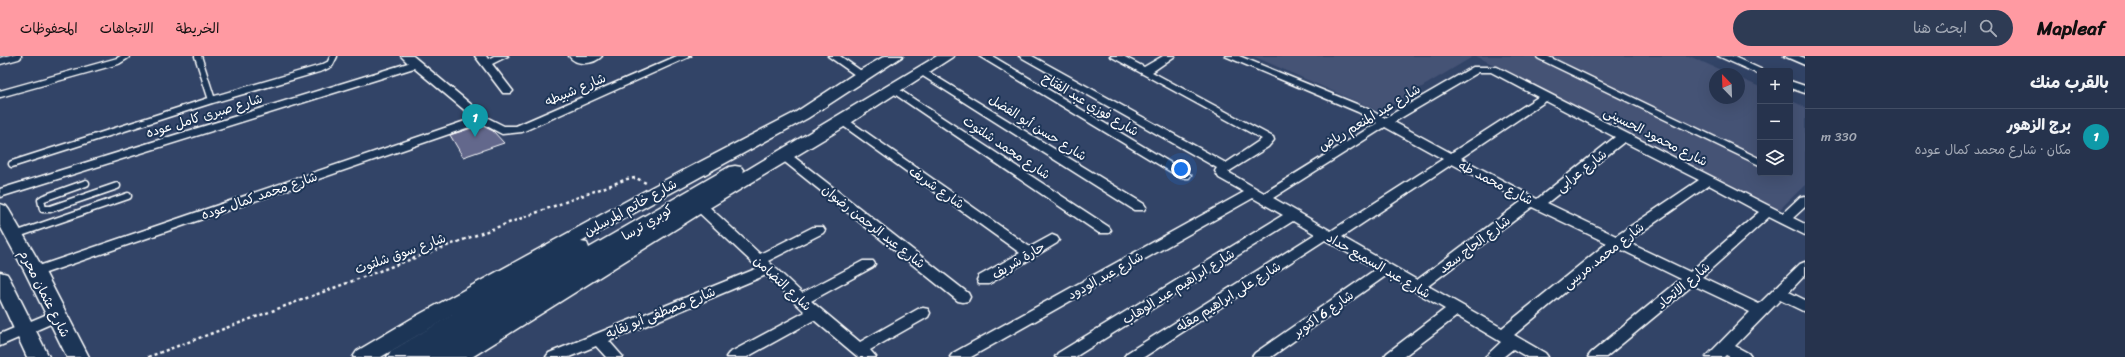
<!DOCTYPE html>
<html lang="ar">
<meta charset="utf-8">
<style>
:root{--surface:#26334d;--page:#2e3b54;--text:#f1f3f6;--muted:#a4aab6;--line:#424e65;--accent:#ff9aa2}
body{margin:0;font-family:Sriracha,"Playpen Sans Arabic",sans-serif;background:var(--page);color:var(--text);direction:rtl}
.controls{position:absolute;right:12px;top:12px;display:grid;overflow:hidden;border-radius:4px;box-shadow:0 4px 16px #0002}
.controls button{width:36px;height:36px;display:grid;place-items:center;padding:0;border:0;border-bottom:1px solid var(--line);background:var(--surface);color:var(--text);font:20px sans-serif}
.compass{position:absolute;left:1709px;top:12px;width:36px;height:36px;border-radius:50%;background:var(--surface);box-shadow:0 4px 16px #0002;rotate:337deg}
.you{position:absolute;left:1181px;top:113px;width:14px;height:14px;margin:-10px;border:3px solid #fff;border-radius:50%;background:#1a73e8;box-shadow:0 0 0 6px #1a73e833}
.badge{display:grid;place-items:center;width:26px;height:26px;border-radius:50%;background:var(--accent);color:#fff;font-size:13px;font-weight:700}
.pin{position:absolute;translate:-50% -33px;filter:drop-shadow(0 1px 2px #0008)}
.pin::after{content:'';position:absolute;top:21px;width:14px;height:12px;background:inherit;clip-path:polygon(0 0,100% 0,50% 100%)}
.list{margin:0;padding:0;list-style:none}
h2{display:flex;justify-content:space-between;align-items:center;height:52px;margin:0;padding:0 16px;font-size:17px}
h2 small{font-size:13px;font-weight:400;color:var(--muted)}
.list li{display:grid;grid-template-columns:26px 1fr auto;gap:12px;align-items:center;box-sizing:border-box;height:56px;padding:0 16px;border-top:1px solid var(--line)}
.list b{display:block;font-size:15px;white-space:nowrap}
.list p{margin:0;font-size:13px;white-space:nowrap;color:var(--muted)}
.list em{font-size:13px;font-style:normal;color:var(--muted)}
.icon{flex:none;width:22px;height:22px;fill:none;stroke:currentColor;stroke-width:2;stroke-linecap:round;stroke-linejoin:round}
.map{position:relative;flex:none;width:1805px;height:301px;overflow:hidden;direction:ltr}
header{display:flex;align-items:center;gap:24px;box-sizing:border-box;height:56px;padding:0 20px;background:var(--accent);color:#111}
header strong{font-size:19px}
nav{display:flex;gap:22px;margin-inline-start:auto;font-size:14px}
.search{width:280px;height:36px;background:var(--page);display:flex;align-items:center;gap:10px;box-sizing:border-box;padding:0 14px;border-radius:22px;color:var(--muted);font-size:15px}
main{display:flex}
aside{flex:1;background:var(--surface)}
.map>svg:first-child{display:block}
</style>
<header>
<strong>Mapleaf</strong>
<div class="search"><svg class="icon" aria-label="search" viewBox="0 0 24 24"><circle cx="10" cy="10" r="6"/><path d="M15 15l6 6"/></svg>ابحث هنا</div>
<nav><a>الخريطة</a><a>الاتجاهات</a><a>المحفوظات</a></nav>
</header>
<main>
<aside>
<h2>بالقرب منك<small></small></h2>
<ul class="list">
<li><span class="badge" style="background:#0f9aa8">1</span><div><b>برج الزهور</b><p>مكان · شارع محمد كمال عوده</p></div><em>330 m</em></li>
</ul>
</aside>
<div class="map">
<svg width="1805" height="301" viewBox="0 0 1805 301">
<rect width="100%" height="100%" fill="#324467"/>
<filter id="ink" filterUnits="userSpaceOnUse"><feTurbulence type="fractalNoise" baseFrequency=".025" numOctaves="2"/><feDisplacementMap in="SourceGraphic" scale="8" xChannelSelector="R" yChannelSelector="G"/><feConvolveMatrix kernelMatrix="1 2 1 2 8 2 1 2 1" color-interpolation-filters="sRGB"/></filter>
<g filter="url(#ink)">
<path fill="#455275" d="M1253,0H1474L1380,56Z
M1476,0H1689L1730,18H1715V42H1739V22L1760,31V117H1790V44L1805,51V129L1779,154Z"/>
<path fill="#64678c" stroke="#fff" d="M481,69L493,75L504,87L463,101L450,79Z"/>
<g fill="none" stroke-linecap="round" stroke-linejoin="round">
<g stroke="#fff" stroke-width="9">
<path id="service" d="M198,0L212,44
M1540,0L1760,106
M0,5L18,0
M0,38L118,5L126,0
M12,108L212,44L322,12L330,8L334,0
M86,127L44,142L41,144L43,153H50L117,130
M15,179L128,140"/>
</g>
<g stroke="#fff" stroke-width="3">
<path id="minor" d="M401,0H413L486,61L504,70H516L677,0H691L522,76L502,78L481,67L40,219H30L28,216L30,213L474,62L414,12L0,141V133L408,7Z
M475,0H486L488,3L494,0H508L492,8L513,35L511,37H503Z
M569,0H602C594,9 576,10 569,0Z
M828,0H840L867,19L866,21H858Z
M979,0H992L1191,119L1189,122H1181Z
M1019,0H1032L1226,107L1262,83L1110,0H1123L1144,11L1163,0H1175L1152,16L1273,81L1274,84L1268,91L1228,116L1264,137L1377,67L1358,56L1225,0H1239L1366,52L1385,62L1473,11H1497L1783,157L1800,141L1805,140V151L1793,162L1805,168V179L1769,161L1702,221L1759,248L1800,208L1805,206V219L1789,236L1805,244V256L1780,244L1735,290L1748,297L1751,301H1730L1726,299L1724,301H1706L1750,256L1693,229L1606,301H1588L1591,297L1681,223L1618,192L1514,279L1545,297L1548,301H1527L1513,293L1503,301H1485L1501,286L1457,260L1403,301H1384L1387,297L1445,253L1387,219L1271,301H1252L1255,297L1376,213L1325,184L1144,301H1124L1127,297L1315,178L1293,165L1075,301H1055L1058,297L1283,159L1253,142L971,301H950L953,297L1244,136L1219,122L1215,115L1217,112ZM1479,16H1491L1538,41L1451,97L1394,66ZM1546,45L1615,81L1537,143L1461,102ZM1385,71L1443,103L1331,175L1273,142ZM1624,86L1699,124L1616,180L1547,147ZM1452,108L1522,145L1417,224L1342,181ZM1709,129L1759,156L1690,216L1627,186ZM1532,151L1607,187L1502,272L1428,230Z
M1718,0H1732L1765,15H1760V18L1756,17Z
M1784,0H1799L1805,2V9Z
M922,12L1144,148L1146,151L1144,154H1134L918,17L917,15Z
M1790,25L1805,30V37L1790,32Z
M894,30L1109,171L1111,174L1109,177H1099L890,35L888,33L890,31Z
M843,61L847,63L1030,191L1052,179L1057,181L1059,184L1057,187L989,228H979L977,224L979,220L1020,197L839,67L837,65L839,63Z
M785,96L789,97L968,237L970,241L968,245L963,246L958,245L781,103L779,100Z
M700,146L705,147L760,198L813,171H823L825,174L823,177L768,205L802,237L863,205H873L875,208L873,211L811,245L860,286L918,253L923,252L928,253L930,257L928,261L870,294L876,301H858L814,264L747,301H726L729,297L805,256L766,219L609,285L623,301H606L596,290L569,301H546L549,297L758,212L695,153L694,150L695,147Z
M57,254L62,255L64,259L62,263L0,290V278Z"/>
</g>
<g stroke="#fff" stroke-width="3">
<path id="secondary" d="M885,0H903L808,62L581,186L587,187L589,192L729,111L735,110L741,111L744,115L742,117L937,0H954L849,68L706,154L472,301H387L391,295L474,246L381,301H353L357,295L411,263L652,131L796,56L857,16Z
M0,148L6,150L9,154L45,216L89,301H67L25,216L0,170Z
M0,216L7,218L10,223L49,301H27L0,243Z"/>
</g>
<path stroke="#fff" stroke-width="2.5" stroke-dasharray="3 3" stroke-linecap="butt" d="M148,301L627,123L636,122L646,127"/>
<use href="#service" stroke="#1d3557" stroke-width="6"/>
<use href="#minor" fill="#1d3557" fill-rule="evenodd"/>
<use href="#secondary" fill="#1d3557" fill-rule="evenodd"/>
</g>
</g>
<g text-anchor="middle" stroke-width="4" stroke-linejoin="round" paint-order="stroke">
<g font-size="13" fill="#fff" stroke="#1d3557">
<text transform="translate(575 33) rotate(-23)" y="5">شارع شبيطه</text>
<text transform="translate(1091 48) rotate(31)" y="5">شارع فوزي عبد الفتاح</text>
<text transform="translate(204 59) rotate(-17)" y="5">شارع صبرى كامل عوده</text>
<text transform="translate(1369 61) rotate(-31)" y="5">شارع عبد المنعم رياض</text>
<text transform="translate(1038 71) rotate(32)" y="5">شارع حسن أبو الفضل</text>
<text transform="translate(1656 80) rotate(27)" y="5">شارع محمود الحسينى</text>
<text transform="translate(1007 91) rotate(34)" y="5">شارع محمد شلتوت</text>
<text transform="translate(1581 114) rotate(-38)" y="5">شارع عرابى</text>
<text transform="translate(1496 126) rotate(27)" y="5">شارع محمد طه</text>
<text transform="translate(937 131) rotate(35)" y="5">شارع شريف</text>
<text transform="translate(259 139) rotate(-19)" y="5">شارع محمد كمال عوده</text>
<text transform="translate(630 151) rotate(-29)" y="5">شارع خاتم المرسلين</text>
<text transform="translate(647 166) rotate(-31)" y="5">كوبري ترسا</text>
<text transform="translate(874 170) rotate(38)" y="5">شارع عبد الرحمن رضوان</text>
<text transform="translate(1474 188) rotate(-37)" y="5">شارع الحاج سعد</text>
<text transform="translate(400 197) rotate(-20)" y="5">شارع سوق شلتوت</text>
<text transform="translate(1603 199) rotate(-38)" y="5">شارع محمد مرسى</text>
<text transform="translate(1018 204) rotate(-31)" y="5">حارة شريف</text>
<text transform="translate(1379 209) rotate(30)" y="5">شارع عبد السميع حداد</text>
<text transform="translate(1105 219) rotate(-29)" y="5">شارع عبد الودود</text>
<text transform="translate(783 227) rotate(43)" y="5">شارع التضامن</text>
<text transform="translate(1683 229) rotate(-40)" y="5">شارع الاتحاد</text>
<text transform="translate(1178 230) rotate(-32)" y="5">شارع ابراهيم عبد الوهاب</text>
<text transform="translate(45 237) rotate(63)" y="5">شارع عثمان محرم</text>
<text transform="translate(1228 240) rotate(-32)" y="5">شارع على ابراهيم مقله</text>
<text transform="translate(660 256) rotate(-22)" y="5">شارع مصطفى أبو نقابه</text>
<text transform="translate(1323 257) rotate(-35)" y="5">شارع 6 اكتوبر</text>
</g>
</g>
</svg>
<div class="controls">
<button>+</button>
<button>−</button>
<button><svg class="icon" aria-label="layers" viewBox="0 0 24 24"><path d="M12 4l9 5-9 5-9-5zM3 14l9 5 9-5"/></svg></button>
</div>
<svg class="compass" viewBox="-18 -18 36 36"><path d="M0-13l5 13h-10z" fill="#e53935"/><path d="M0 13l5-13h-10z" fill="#a4aab6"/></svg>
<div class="you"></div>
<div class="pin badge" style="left:475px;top:81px;background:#0f9aa8">1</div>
</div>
</main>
